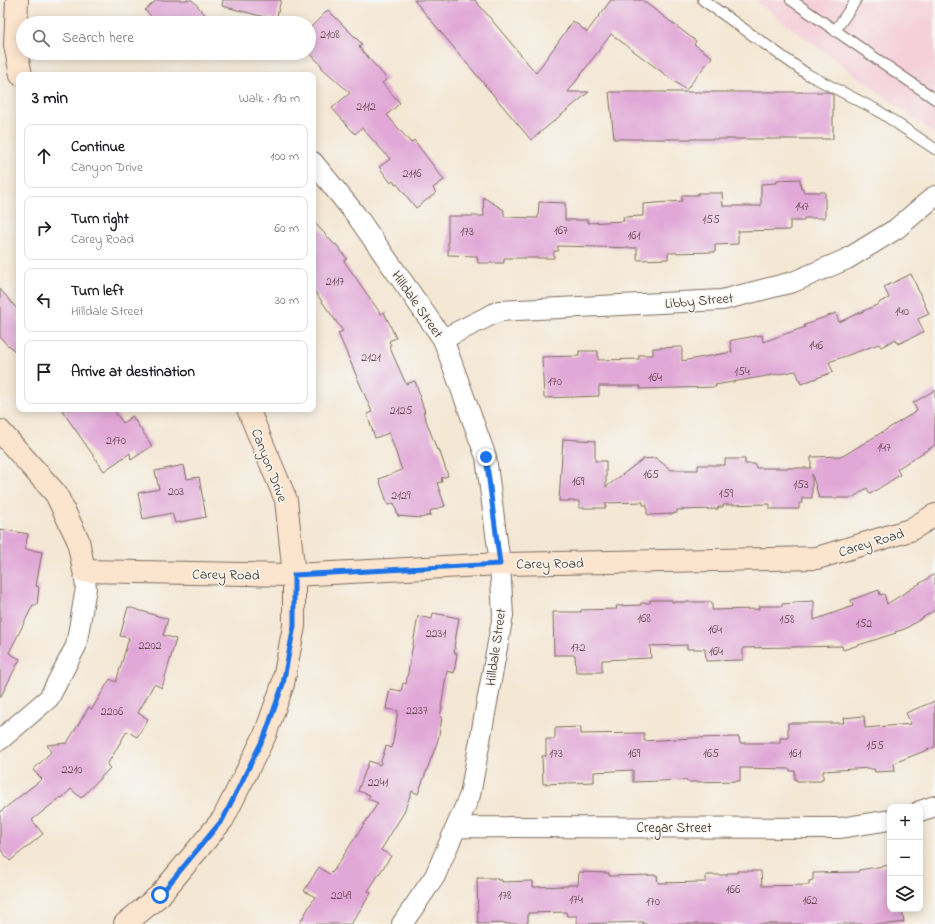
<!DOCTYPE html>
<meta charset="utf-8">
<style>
:root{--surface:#fff;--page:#f2f2f2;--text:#202124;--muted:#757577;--line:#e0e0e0}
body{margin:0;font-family:"Indie Flower",sans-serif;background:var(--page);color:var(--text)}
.controls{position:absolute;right:12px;bottom:12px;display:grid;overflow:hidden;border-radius:8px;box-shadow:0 2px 10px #0003}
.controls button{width:36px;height:36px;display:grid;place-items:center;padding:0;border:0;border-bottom:1px solid var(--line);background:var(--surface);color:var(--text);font:20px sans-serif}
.stop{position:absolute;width:12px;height:12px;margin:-9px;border:3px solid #1a73e8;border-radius:50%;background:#fff}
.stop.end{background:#1a73e8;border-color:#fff;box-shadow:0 1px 4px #0008}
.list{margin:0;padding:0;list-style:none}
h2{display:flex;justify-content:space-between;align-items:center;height:52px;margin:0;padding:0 16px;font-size:17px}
h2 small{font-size:13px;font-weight:400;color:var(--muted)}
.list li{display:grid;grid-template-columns:26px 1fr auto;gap:12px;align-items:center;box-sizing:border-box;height:64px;margin:0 8px 8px;padding:0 8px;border:1px solid var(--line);border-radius:8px}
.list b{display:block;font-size:15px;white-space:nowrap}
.list p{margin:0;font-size:13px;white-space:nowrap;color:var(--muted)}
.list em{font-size:13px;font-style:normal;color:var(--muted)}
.icon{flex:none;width:22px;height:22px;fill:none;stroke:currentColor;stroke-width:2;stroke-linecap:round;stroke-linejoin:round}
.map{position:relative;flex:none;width:935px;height:924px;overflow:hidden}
.search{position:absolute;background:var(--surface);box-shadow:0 2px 10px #0003;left:16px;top:16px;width:300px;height:44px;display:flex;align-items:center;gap:10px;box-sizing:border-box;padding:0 14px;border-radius:22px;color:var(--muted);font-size:15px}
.panel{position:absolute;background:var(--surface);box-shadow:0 2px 10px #0003;left:16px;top:72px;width:300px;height:340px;border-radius:8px}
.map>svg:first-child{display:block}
</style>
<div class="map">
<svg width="935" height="924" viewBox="0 0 935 924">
<rect width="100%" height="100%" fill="#f6f6f2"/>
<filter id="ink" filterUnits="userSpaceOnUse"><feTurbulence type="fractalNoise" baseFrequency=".025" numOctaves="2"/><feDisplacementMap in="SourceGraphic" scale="8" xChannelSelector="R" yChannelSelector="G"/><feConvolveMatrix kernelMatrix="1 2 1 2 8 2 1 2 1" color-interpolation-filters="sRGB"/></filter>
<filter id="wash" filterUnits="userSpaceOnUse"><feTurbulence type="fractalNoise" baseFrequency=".012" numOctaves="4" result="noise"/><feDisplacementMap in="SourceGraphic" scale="16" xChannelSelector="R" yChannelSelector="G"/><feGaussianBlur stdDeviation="0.9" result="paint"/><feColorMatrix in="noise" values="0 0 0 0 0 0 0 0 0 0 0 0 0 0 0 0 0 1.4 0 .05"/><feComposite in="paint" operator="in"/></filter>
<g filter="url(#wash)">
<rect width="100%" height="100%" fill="#f4e7d4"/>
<path fill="#f5cfda" d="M754,0H935V134Z"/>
<g id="blocks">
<path fill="#e1a7d7" d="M157,0H192L213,23H157L145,10Z
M223,0H281L276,20L222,6Z
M414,0H475L536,73L573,21L587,32L611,0H642L696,41L694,44L712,57L686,90L611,34L568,92H589L531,140Z
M328,10L362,44L359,47L387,79L382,83L400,103L387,115L411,143L414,140L444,180L433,188L436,193L416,208L397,184L396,185L393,181L391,183L379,167L390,159L362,128L355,134L332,108L350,93L321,67L322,66L309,52V29Z
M609,92H828L833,95V139H614Z
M800,179L801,189L803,188V192H825V218H804V221H790V230L738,231V244L715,245V252L668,253V259L637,260V248L558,246V251H554V258H504V263H478L477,256L448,255V216H484L483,197L504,210V217L538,218L539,202L565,203V220H588V223L624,221L623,217L643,216V204L682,201V195H698V193H722L723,206H761V184L777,183V180Z
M313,221L335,245L336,244L347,259L344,261L381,314L384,312L396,338L389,341L391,345L389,346L406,384L415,381L421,398H420L425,412H423L437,450L439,449L448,476L441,478L442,482L437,483L445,506L430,511L431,515L421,518L398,516L394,503L388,505L379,479L402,470L389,433L375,438L367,414L372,412L338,333L343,331L313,289Z
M911,274L929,314L918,319L924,332L898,344L896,339L881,347L879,344L829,362L833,372L801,384L796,371L715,385L716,387L640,389V386H599V396L544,398L542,357L579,356V351H598V360L639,359V355H653V348L682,347V361L732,352L730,341L733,340L762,335L763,342L805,327L804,325L814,322V321L836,313L839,322L879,304L880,302L889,298L884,287Z
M0,289L19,311V356L9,345L8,346L0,337Z
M935,390V445L897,469L900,475L870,494L867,488L852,498H819L812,474V498H802V503H799V509H770V504L723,505V507H718V509L677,510V513H674V514L651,515L647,514V505H643V502L606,503V508H579V501H559L563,439L595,441V461H606V487L643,459L656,458L671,470H698V465H725V459H745V464H755L756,468H811V457L843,456L917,411L913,403Z
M61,409H113L123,423L132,416L152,446L131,460L130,453L104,471Z
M184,465L187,479L199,477L206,517L175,523L172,513L143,519L138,493L159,489L155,471Z
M0,529L28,534L25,549L42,552L36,586L39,587L37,605H33L9,653L20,659L0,698Z
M935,574V610L905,629L895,632L896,633L843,650L842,646L743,648V660L706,661L705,649H687V645L650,646L651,658L602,660V672H576L575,655H554L553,612H581V610L617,609L616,606L641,605V603H650V600H672V602H712V610L759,609V606H782V604L795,603L794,602L814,601V620L853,606L851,600L879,590L880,595L884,594L887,604Z
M128,607L168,619L163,635L176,639L162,688L154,684L138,713L148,719L137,737L127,731L107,765L110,768L81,798L71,789L62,798L61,797L32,820L43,834L10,861L0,849V812L42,779L33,770L51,752L47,745L67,743L89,707L92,709L110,679L116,682L129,638L120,636Z
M433,613L459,618L454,647L455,648L454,653H457L454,673L447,671L441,707H442L440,717L442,718L438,740L418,794L412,791L403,814L381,850L391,856L368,891L371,893L351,924H299L315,897L304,891L319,867L329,874L331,872L332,873L378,803L368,799L370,795L358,791L369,761L380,765L386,746L392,748L398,711L386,709L390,689L401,691L403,683L406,684L418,616L432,619Z
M935,701V747L894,763L895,771L875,772L874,769H870V768L823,771V779H821V781H797V780H795V771H790V769L740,768V781L687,782V780L633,782V770L594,772V782L543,784L542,756H546V739H555V728L581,727V734L644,733V741L692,738L739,737L740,743H780V738H788V723H844L843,718L864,716L865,728L911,724L906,713Z
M890,865V909H902L904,922L890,924H643V922L577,924V916H567L566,912L528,913V922H527V924H506V923L478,924L477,878H497V880H502V882L533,881V887L568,886V885H578L579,872L609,873V876L657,875L658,883L706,882V875H727V873H737V871H761L762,886L809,885V881L813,880V873L858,872L859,870Z"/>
</g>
</g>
<g filter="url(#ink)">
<use href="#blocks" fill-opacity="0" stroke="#7c6c5e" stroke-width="1"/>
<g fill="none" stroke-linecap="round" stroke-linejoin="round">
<g stroke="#7c6c5e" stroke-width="12">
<path id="lane" d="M703,0L807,74L877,110L935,149
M791,0L935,99
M835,31L856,0"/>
</g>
<g stroke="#7c6c5e" stroke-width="22">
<path id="street" d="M313,162L356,215L443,339L486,457L500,564L503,615L470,795L435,876L402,924
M443,339L499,311L722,300L793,282L847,259L896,229L935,196
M0,740L49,698L76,646L86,588L84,571
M920,811L935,806
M457,827L840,828L890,820"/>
</g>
<g stroke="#7c6c5e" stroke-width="24">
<path id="secondary" d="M17,0L15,45L21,75
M0,431L56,494L78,540L84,571L294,575L500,564L817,558L910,530L935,515
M125,924L160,895L223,819L265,735L283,684L294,626V575L286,500L248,409"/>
</g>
<use href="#lane" stroke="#fff" stroke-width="10"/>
<use href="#street" stroke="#fff" stroke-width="20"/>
<use href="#secondary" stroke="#fce5cf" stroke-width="22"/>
</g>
</g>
<g fill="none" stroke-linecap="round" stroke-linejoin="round" filter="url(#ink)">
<path stroke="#1a73e8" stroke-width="5" d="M160,895L223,819L265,735L283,684L294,626V575L500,564L486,457"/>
</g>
<g text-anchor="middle" stroke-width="3" stroke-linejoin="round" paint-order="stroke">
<g font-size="12" fill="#64494c">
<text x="330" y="38">2108</text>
<text x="366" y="110">2112</text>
<text x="412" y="177">2116</text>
<text x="802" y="210">147</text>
<text x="711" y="223">155</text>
<text x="561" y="234">167</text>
<text x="467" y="235">173</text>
<text x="634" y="239">161</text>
<text x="335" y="285">2117</text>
<text x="902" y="315">140</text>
<text x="816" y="349">146</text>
<text x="371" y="361">2121</text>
<text x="742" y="375">154</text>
<text x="655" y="381">164</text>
<text x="555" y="385">170</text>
<text x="401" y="414">2125</text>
<text x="116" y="444">2170</text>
<text x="884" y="451">147</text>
<text x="651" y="478">165</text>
<text x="578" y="485">169</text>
<text x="801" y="488">153</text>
<text x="176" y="495">203</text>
<text x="726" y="497">159</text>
<text x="401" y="499">2129</text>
<text x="644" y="622">168</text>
<text x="787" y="623">158</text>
<text x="864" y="627">152</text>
<text x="715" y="633">164</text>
<text x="436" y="637">2231</text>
<text x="150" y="649">2202</text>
<text x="578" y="651">172</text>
<text x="716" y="655">164</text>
<text x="417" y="714">2237</text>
<text x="112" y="715">2206</text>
<text x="875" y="749">155</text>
<text x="556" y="757">173</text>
<text x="634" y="757">169</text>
<text x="711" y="757">165</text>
<text x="795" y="757">161</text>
<text x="72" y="773">2210</text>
<text x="378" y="786">2241</text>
<text x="733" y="893">166</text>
<text x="341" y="899">2249</text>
<text x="505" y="899">178</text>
<text x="576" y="903">174</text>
<text x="810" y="904">162</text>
<text x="653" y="905">170</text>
</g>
<g font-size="14" fill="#3b2a1e" stroke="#f6f6f2">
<text transform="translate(699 300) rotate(-5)" y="5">Libby Street</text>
<text transform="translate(418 304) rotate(55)" y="5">Hilldale Street</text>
<text transform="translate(270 465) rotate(69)" y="5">Canyon Drive</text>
<text transform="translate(871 542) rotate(-17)" y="5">Carey Road</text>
<text transform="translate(550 563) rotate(-1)" y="5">Carey Road</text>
<text transform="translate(226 574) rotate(1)" y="5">Carey Road</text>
<text transform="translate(495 647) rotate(-82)" y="5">Hilldale Street</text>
<text x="674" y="832">Cregar Street</text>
</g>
</g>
</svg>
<div class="controls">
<button>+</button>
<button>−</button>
<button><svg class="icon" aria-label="layers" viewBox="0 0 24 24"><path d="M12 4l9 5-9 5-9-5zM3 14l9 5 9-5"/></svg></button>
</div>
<div class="stop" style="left:160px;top:895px"></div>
<div class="stop end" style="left:486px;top:457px"></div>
<div class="search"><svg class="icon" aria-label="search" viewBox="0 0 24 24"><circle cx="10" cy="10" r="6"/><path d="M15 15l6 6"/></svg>Search here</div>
<section class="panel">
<h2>3 min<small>Walk · 190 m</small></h2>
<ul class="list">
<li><svg class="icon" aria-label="ahead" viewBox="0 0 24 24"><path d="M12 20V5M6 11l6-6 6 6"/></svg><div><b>Continue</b><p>Canyon Drive</p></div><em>100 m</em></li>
<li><svg class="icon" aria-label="right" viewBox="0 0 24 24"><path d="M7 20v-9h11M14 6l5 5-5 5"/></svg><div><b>Turn right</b><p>Carey Road</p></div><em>60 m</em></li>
<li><svg class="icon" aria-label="left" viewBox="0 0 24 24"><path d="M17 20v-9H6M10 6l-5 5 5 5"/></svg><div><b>Turn left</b><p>Hilldale Street</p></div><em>30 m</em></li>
<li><svg class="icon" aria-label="arrive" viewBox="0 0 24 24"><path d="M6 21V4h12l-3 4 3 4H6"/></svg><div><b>Arrive at destination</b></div></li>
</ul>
</section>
</div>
